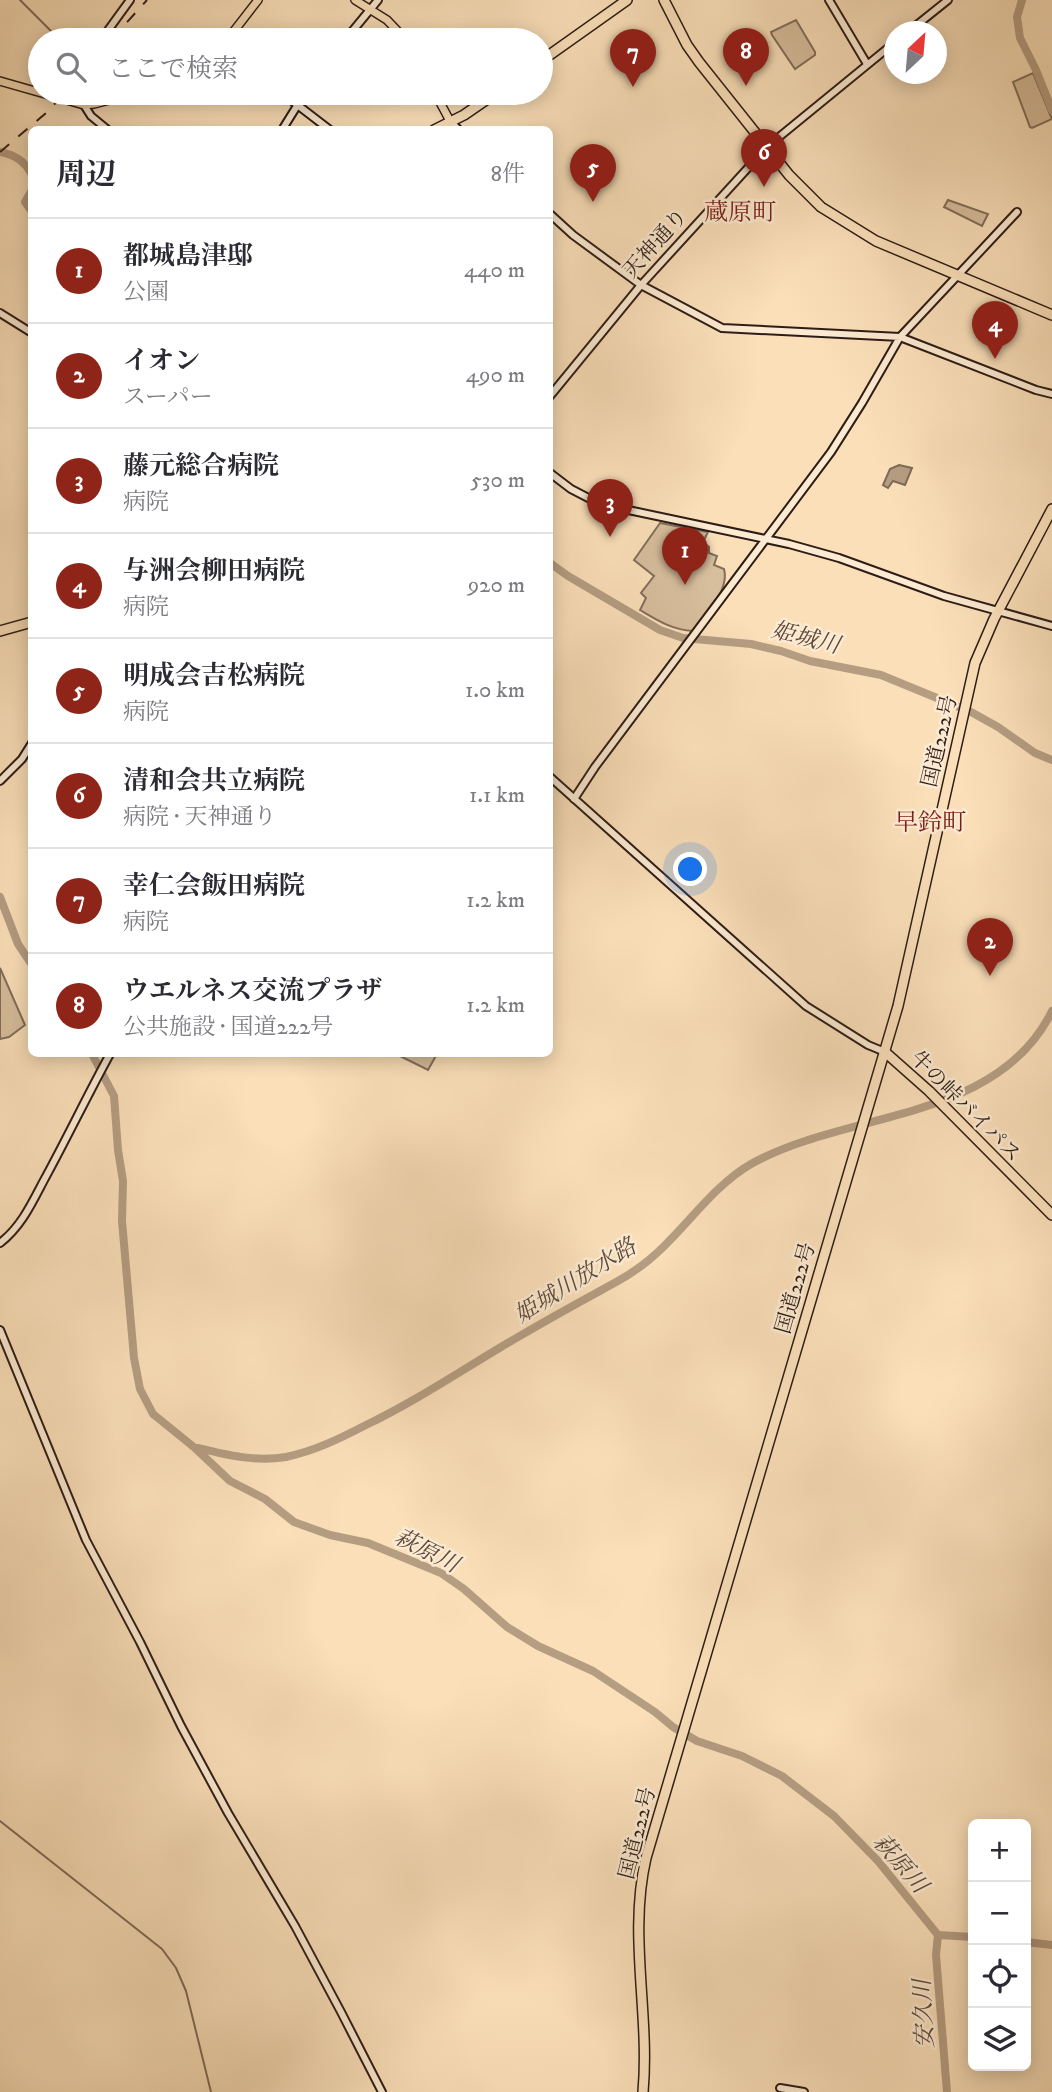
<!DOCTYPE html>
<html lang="ja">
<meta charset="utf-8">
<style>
:root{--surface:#fff;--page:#f2f2f3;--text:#2b2b33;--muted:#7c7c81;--line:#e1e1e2;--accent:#8f2418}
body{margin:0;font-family:"IM FELL DW Pica","Noto Serif JP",serif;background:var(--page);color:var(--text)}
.controls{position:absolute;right:21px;bottom:21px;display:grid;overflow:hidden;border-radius:10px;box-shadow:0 4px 18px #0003}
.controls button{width:63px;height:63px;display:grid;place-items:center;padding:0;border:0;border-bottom:2px solid var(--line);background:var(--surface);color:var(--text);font:35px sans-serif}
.compass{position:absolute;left:884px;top:21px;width:63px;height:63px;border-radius:50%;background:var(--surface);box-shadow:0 4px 18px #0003;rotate:26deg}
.you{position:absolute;left:691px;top:870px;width:24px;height:24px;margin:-18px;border:5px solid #fff;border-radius:50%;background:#1a73e8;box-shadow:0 0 0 10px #1a73e833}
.badge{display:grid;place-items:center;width:46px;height:46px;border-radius:50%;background:var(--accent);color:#fff;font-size:23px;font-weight:700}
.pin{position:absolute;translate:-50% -58px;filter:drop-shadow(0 2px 4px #0008)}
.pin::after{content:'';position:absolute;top:37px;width:24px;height:21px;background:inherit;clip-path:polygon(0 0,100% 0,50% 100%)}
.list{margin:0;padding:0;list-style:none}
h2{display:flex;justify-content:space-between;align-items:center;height:91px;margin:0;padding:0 28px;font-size:30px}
h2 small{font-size:23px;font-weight:400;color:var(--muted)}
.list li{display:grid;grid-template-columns:46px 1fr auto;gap:21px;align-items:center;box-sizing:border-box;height:105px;padding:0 28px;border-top:2px solid var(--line)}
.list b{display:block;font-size:26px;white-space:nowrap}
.list p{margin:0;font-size:23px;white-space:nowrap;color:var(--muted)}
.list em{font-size:23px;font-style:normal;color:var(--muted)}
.icon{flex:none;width:38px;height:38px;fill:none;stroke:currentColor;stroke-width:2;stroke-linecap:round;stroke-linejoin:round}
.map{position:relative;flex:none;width:1052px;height:2092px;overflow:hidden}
.search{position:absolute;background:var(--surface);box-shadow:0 4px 18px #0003;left:28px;top:28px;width:525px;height:77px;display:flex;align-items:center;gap:18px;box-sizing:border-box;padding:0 24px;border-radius:38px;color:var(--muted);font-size:26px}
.panel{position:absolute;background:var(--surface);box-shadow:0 4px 18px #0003;left:28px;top:126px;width:525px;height:931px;border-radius:10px}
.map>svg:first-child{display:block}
</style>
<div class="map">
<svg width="1052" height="2092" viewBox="0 0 1052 2092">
<rect width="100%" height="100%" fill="#fadfb9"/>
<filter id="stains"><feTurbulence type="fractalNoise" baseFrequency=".00286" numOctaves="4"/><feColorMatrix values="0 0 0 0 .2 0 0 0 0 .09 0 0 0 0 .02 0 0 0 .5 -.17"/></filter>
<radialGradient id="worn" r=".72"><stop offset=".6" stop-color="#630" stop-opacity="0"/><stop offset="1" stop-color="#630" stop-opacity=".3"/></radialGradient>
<path fill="#d7be9d" stroke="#826e5a" stroke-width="2" d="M796,20L815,52V55L795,69L772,35L771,32Z
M1033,73L1052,119L1032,128L1030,127L1013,82Z
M948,200L988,214L982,226L944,207Z
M660,523L708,532L703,542L709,547V553L717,556L714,565L724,569C730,591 705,614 693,631C672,630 657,620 640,610L646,598L641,593L654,576L634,560Z
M0,968L25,1025L9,1037L0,1039Z
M396,1054H437L428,1070Z"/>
<path fill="#b59d82" stroke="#7f6a57" stroke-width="2" d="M899,465L912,468L905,485L893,481L888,488L883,485L890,469Z"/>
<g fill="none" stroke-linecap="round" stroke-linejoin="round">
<path stroke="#7f6a57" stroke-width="2" d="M20,0L60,40
M82,99L87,93
M0,1821L162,1949L176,1968L186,1991L211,2092"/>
<path stroke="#b59d82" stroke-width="8" d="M1022,0L1017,17L1020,38L1036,70L1052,110
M0,152C15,155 25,161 32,175
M32,190L25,202L32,212
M550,563L568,576L660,630L683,638L751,644L781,651L810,661L881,675L971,712L998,727L1035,753L1052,760
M0,897L18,944L32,965
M92,1054L114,1096L118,1150L123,1181L122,1221L134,1358L140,1389L153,1414L195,1448L230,1481L265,1499L294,1522L330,1535L368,1543L441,1573L464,1589L507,1627L538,1646L593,1671L655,1712L673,1727L697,1741L742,1756L782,1776L834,1816L878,1861L938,1935L973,1937
M198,1448C227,1455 255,1462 286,1457C314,1451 339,1439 364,1426C412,1403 456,1374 501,1347C533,1328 565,1310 598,1292C610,1285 623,1279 634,1271C678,1242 706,1190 751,1164C847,1110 997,1123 1052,1011
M938,1935L936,1955L947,2092
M1026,1942L1052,1945"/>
<g stroke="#2e1d16" stroke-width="10">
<path id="secondary" d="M829,0L867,64
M908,32L948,0
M101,40L130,0
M345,40L378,0
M282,93L330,130
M84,105L91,116L108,130
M450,121L459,130
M282,130L305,93
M550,214L573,235L641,285L722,328L900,337L1036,390L1052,394
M0,313L32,333
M550,396L641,285L768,146L894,43
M550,473L571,489L600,504L789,544L839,558L944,596L1052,626
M550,777L806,1006L868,1045L885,1052
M0,781L22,759L32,743
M574,799L595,767L831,452L862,403L900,337L1017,212
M0,1243C20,1228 31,1205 43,1182C66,1140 87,1096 110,1054
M0,1330L86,1540L140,1642L181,1726L228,1813L295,1926L341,2012L382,2092
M780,2088L804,2092"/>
</g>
<g stroke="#2e1d16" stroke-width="10">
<path id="primary" d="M355,0L387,20L406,40
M227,40L258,0
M0,81L84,105L94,104L136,93
M435,93L450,121"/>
</g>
<g stroke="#2e1d16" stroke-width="12">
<path id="highway" d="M664,0L687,45L699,62L789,175L821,207L876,241L1052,315
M541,61L627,0
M434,130L464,115L496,93
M0,631L32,622
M885,1052L929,1091L1052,1215
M643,2092C650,2014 628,1935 646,1858L898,1006L975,663L994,619L1052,509"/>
</g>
<use href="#secondary" stroke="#fcead2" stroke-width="6"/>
<use href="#primary" stroke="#fadfb9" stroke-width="7"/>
<use href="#highway" stroke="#fadfb9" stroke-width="9"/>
<path stroke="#2e1d16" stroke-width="2" stroke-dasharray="12 12" stroke-linecap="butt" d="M111,40L147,0
M0,152L46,113L65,93"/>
</g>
<g text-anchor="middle" stroke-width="5" stroke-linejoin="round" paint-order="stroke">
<g font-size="21" fill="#2e1d16" stroke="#fcead2">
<text transform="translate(655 243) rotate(-48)" y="7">天神通り</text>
<text transform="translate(939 741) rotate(-77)" y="7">国道222号</text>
<text transform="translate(966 1106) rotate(45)" y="7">牛の峠バイパス</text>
<text transform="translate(795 1288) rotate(-74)" y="7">国道222号</text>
<text transform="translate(637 1833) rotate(-76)" y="7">国道222号</text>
</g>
<g font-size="23" font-style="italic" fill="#5d4a3c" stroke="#fcead2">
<text transform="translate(806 637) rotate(14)" y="8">姫城川</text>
<text transform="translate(575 1280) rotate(-32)" y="8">姫城川放水路</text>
<text transform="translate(427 1550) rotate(27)" y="8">萩原川</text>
<text transform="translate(901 1863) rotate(49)" y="8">萩原川</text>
<text transform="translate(923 2014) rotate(-93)" y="8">安久川</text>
</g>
<g font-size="24" fill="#7a1f14" stroke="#fcead2">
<text x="740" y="220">蔵原町</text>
<text x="930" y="830">早鈴町</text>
</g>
</g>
<rect width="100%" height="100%" filter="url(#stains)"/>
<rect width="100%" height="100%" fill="url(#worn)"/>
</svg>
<div class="controls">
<button>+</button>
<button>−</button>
<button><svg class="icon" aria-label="locate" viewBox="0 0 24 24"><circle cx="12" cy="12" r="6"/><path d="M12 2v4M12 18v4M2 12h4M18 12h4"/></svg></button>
<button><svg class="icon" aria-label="layers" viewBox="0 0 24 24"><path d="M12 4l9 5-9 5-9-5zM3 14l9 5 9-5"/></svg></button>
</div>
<svg class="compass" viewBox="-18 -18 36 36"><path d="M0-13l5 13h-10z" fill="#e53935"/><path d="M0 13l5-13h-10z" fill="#7c7c81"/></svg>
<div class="you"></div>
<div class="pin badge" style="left:685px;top:585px">1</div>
<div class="pin badge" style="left:990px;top:976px">2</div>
<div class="pin badge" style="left:610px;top:537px">3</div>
<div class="pin badge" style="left:995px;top:359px">4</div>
<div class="pin badge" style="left:593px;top:202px">5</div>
<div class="pin badge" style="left:764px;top:187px">6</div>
<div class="pin badge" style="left:633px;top:87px">7</div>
<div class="pin badge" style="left:746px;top:86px">8</div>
<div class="search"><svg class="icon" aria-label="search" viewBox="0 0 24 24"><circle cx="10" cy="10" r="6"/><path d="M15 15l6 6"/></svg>ここで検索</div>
<section class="panel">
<h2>周辺<small>8件</small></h2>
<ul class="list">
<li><span class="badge">1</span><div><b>都城島津邸</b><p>公園</p></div><em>440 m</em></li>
<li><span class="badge">2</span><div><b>イオン</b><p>スーパー</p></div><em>490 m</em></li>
<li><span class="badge">3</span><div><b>藤元総合病院</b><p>病院</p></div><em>530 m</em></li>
<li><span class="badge">4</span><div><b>与洲会柳田病院</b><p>病院</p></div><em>920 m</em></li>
<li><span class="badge">5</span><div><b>明成会吉松病院</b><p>病院</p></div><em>1.0 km</em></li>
<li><span class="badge">6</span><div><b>清和会共立病院</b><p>病院 · 天神通り</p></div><em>1.1 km</em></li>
<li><span class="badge">7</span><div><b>幸仁会飯田病院</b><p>病院</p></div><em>1.2 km</em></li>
<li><span class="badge">8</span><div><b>ウエルネス交流プラザ</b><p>公共施設 · 国道222号</p></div><em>1.2 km</em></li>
</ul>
</section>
</div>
